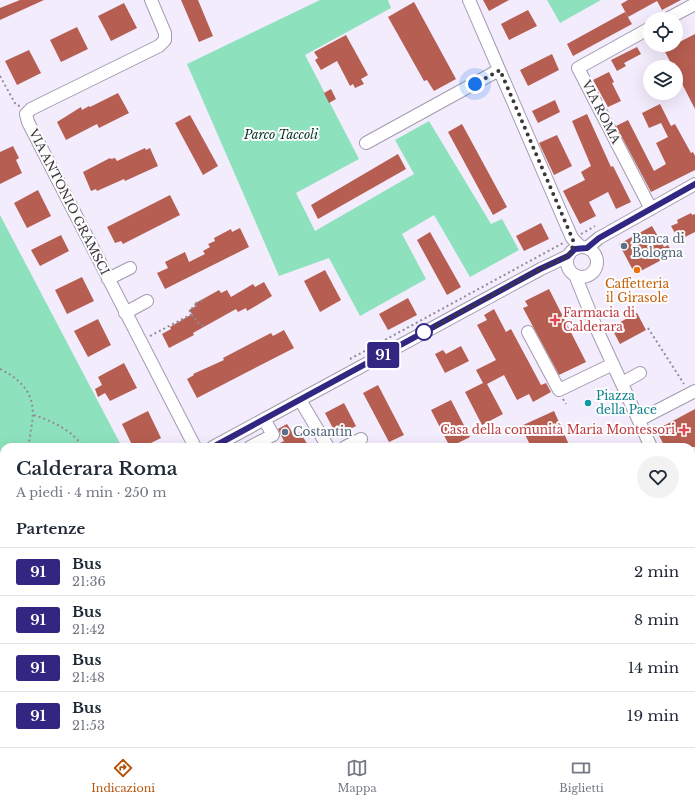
<!DOCTYPE html>
<html lang="it">
<meta charset="utf-8">
<style>
:root{--surface:#fff;--page:#f2f2f3;--text:#1f2937;--muted:#747a83;--line:#e0e1e3;--accent:#b45309}
body{margin:0;font-family:"Libre Baskerville",serif;background:var(--page);color:var(--text);height:100vh;display:flex;flex-direction:column;font-size:15px;white-space:nowrap}
*{box-sizing:border-box;margin:0}
p{font-size:13px;color:var(--muted)}
.icon{flex:none;width:22px;height:22px;fill:none;stroke:currentColor;stroke-width:2;stroke-linecap:round;stroke-linejoin:round}
.map{position:relative;flex:1;overflow:hidden}
.sheet{position:absolute;left:0px;top:443px;width:695px;height:304px;display:flex;flex-direction:column;background:var(--surface);border-radius:12px 12px 0 0;box-shadow:0 4px 16px #0002}
.sheet>*{flex:none}
.badge{padding:0 8px;border-radius:3px;font-size:14px;line-height:26px}
.buttons{position:absolute;left:643px;top:12px;display:grid;gap:8px}
.buttons a{display:grid;place-items:center;width:40px;height:40px;border-radius:50%;background:var(--surface);box-shadow:0 4px 16px #0002;font-size:20px}
.you{position:absolute;width:20px;height:20px;margin:-10px;border:3px solid #fff;border-radius:50%;background:#1a73e8;box-shadow:0 0 0 6px #1a73e833}
.map>.badge{position:absolute;translate:-50% -50%;box-shadow:0 0 0 2px #fff}
h2{padding:0 16px;font-size:15px;line-height:36px}
.round{display:grid;place-items:center;flex:none;width:42px;height:42px;border-radius:21px;background:var(--page)}
.summary{display:flex;align-items:center;justify-content:space-between;height:68px;padding:0 16px}
h1{font-size:19px;font-weight:600;line-height:30px}
ul{padding:0;list-style:none}
li{display:flex;align-items:center;gap:12px;height:48px;padding:0 16px;border-top:1px solid var(--line)}
li div{flex:1}
li b{display:block;font-size:15px}
li em{font-style:normal}
li .badge{min-width:44px;font-weight:700;text-align:center}
.tab-bar{display:flex;justify-content:space-around;align-items:center;height:56px;border-top:1px solid var(--line);background:var(--surface);font-size:11px;color:var(--muted)}
.tab-bar a{display:grid;justify-items:center;gap:2px}
.tab-bar .selected{color:var(--accent)}
.map>svg:first-child{display:block}
.green{fill:#8de2bd}
.building{fill:#b65e51}
.lines{fill:none;stroke-linecap:round;stroke-linejoin:round}
.minor-casing{stroke:#a39baf;stroke-width:14}
.path{stroke:#908b97;stroke-width:2;stroke-dasharray:2 3;stroke-linecap:butt}
.minor{stroke:#fff;stroke-width:12}
.line-casing{stroke:#fff;stroke-width:9}
.line{stroke:#312783;stroke-width:6}
.walk{stroke:#39363e;stroke-width:4;stroke-dasharray:0 7.2}
.service-dot{fill:#5c6f8a;stroke:#fdfdfd;stroke-width:1.5}
.food-dot{fill:#e8710a;stroke:#fdfdfd;stroke-width:1.5}
.health-dot{fill:#e0444e;stroke:#fdfdfd;stroke-width:1.5}
.stop-dot{fill:#fff;stroke:#312783;stroke-width:2}
.culture-dot{fill:#0f9aa8;stroke:#fdfdfd;stroke-width:1.5}
.labels{text-anchor:middle;stroke-width:4;stroke-linejoin:round;paint-order:stroke}
.street-label{font-size:12px;fill:#39363e;stroke:#fdfdfd}
.park-label{font-size:12px;font-style:italic;fill:#033423;stroke:#fdfdfd}
.service-label{font-size:12px;fill:#4e5e75;stroke:#fdfdfd;text-anchor:start}
.food-label{font-size:12px;fill:#c56008;stroke:#fdfdfd}
.health-label{font-size:12px;fill:#be3a42;stroke:#fdfdfd;text-anchor:start}
.culture-label{font-size:12px;fill:#0d838f;stroke:#fdfdfd;text-anchor:start}
</style>
<div class="map">
<svg width="695" height="747" viewBox="0 0 695 747">
<rect width="100%" height="100%" fill="#f3ecfd"/>
<path class="green" d="M320,0H388L391,8L305,55L359,159L296,193L315,231L414,174L395,140L429,121L491,224L502,219L519,250L470,277L434,215L402,234L426,279L360,316L329,258L279,276L187,64Z
M547,0H601L560,23Z
M0,215L122,447H4V542L0,544Z
M4,660V743H115L117,747H0V662Z
M447,743H520L522,747H449Z"/>
<path class="building" d="M20,0H44L0,20V8Z
M181,0H198L213,36L199,42Z
M483,0H509L489,11Z
M628,0H681L662,10L657,1L628,17L621,4Z
M414,2L456,79L434,91L427,80L424,81L388,17Z
M124,3L137,28L111,41L98,16Z
M528,10L537,26L509,40L501,24Z
M625,12L632,24L573,56L567,44Z
M77,27L88,49L61,62L50,40Z
M695,34V109L676,72V67H673L664,50Z
M346,35L368,75L361,79L364,84L355,88L353,84L350,86L337,61L321,70L315,60L318,58L314,52Z
M637,47L641,54L624,63L626,66L617,71L611,60Z
M29,50L41,73L17,85L5,61Z
M552,54L559,70L528,86L520,70Z
M609,72L614,82L612,83L621,101L608,107L593,80Z
M331,89L336,99L329,103L324,93Z
M118,93L129,113L99,128L97,124L66,140L57,122L81,107L82,110L89,106L90,107Z
M555,100L560,112L538,123L532,111Z
M660,104L671,126L675,124L691,153L693,152L695,156V170L651,192L616,126L628,120L654,171L666,164L656,143L668,137L661,123L649,128L642,113Z
M587,114L611,167L613,166L631,202L616,209L608,192L589,202L596,216L580,224L563,191L585,180L581,172L591,166L572,121Z
M190,115L218,166L203,175L175,123Z
M462,124L507,207L493,215L448,132Z
M557,135L572,166L554,175L539,143Z
M13,146L19,158L16,160L22,173L0,184V152Z
M145,148L146,150L150,148L158,166L125,181L124,179L97,191L96,189L91,191L83,172L110,158L111,159L115,158L117,161Z
M398,154L406,169L318,219L311,205Z
M38,190L51,216L27,228L14,203Z
M170,195L180,215L123,244L121,241L115,243L107,227Z
M691,213L692,215L695,214V232L679,240L671,226L678,223L677,220Z
M541,223L549,239L524,251L516,236Z
M652,226L664,247L668,245L673,254L635,274L619,244Z
M240,228L249,247L165,289L157,273L168,268L165,262L185,252L189,262L205,254L203,251L210,247L208,244L215,241L214,238L231,229L232,232Z
M430,232L461,287L447,295L417,240Z
M61,235L69,251L40,266L31,250Z
M325,270L341,300L320,312L304,281Z
M82,277L94,301L67,314L55,290Z
M264,282L272,296L264,301L247,311L246,308L238,312L236,309L193,333L194,335L169,348L162,334L171,329L170,327L192,314L189,310L196,306L194,304L219,290L221,293L227,290L231,297L253,284L255,287Z
M549,289L586,362L559,375L523,308L528,306L525,301Z
M408,298L417,315L388,330L379,314Z
M494,309L506,332L511,329L541,385L546,383L551,392L533,402L529,394L517,400L504,375L487,384L503,414L482,425L465,392L483,383L476,370L496,360L477,325L487,320L484,315Z
M637,313L646,330L620,344L611,327Z
M98,319L111,345L88,357L74,331Z
M284,330L294,348L197,398L187,379L194,375L193,374L224,360L223,358L271,333L273,336Z
M461,346L469,361L445,373L435,354L443,350L446,354Z
M124,363L137,388L110,401L105,393L98,397L95,389L102,385L98,377Z
M378,385L404,435L389,442L363,393Z
M451,400L470,437L450,447L431,410Z
M344,403L356,426L337,436L325,413Z
M695,409V447H665L656,430Z
M148,411L161,438L143,447H133L122,424Z
M554,411L570,447H531L521,426Z
M287,424L294,435L300,432L309,447H272L284,441L278,429Z"/>
<g class="lines">
<g class="minor-casing">
<path id="minor" d="M151,0L165,33V40L159,46L31,109L26,114L28,122L195,447
M469,0L572,238L581,247
M667,19L695,4
M650,28L578,68L651,209
M366,143L499,70
M567 262a15 15 0 1 1 30 0a15 15 0 1 1-30 0Z
M587,248L599,238L695,184
M575,275L598,332L651,447
M108,279L130,268
M125,313L147,301
M528,332L559,390L613,364
M622,383L640,373
M300,400L328,447
M639,420L695,391
M213,447L541,269L568,256
M250,447L273,435L264,419
M345,447L361,439
M691,531L695,539
M0,564L4,562
M359,743L360,747
M688,743L690,747"/>
</g>
<path class="path" d="M0,76L16,105L20,106
M581,234L595,226
M192,314L198,323L205,327
M648,328L684,384
M150,336L192,314L189,310L196,306L194,304L205,299
M350,359L563,243
M0,369C28,383 37,400 31,429C30,435 30,442 27,447
M563,399L566,404
M34,415C52,421 73,431 83,447
M0,469L4,466
M0,550L4,548
M140,743L142,747
M242,743L244,747
M494,743L495,747
M28,747L30,743
M295,747L304,743
M385,747L393,743"/>
<use href="#minor" class="minor"/>
</g>
<g class="lines">
<g class="line-casing">
<path id="line" d="M213,447L540,269L568,256L575,249L587,248L599,238L695,184"/>
</g>
<use href="#line" class="line"/>
<path class="walk" d="M424,332L540,269L568,256L572,251L573,240L500,70L475,84"/>
</g>
<g class="service-dot">
<circle cx="624" cy="246" r="4"/>
<circle cx="285" cy="432" r="4"/>
</g>
<circle class="food-dot" cx="637" cy="270" r="4"/>
<g class="health-dot">
<path d="M553 314h4v4h4v4h-4v4h-4v-4h-4v-4h4z"/>
<path d="M682 424h4v4h4v4h-4v4h-4v-4h-4v-4h4z"/>
</g>
<circle class="stop-dot" cx="424" cy="332" r="8"/>
<circle class="culture-dot" cx="588" cy="403" r="4"/>
<g class="labels">
<g class="street-label">
<text transform="translate(601 112) rotate(63)" y="4">VIA ROMA</text>
<text transform="translate(69 202) rotate(63)" y="4">VIA ANTONIO GRAMSCI</text>
</g>
<g class="park-label">
<text x="281" y="139">Parco Taccoli</text>
</g>
<g class="service-label">
<text x="632" y="243">Banca di<tspan x="632" dy="14">Bologna</tspan></text>
<text x="293" y="436">Costantin</text>
</g>
<g class="food-label">
<text x="637" y="288">Caffetteria<tspan x="637" dy="14">il Girasole</tspan></text>
</g>
<g class="health-label">
<text x="563" y="317">Farmacia di<tspan x="563" dy="14">Calderara</tspan></text>
<text x="675" y="434" text-anchor="end">Casa della comunità Maria Montessori</text>
</g>
<g class="culture-label">
<text x="596" y="400">Piazza<tspan x="596" dy="14">della Pace</tspan></text>
</g>
</g>
</svg>
<div class="buttons">
<a><svg class="icon" aria-label="locate" viewBox="0 0 24 24"><circle cx="12" cy="12" r="6"/><path d="M12 2v4M12 18v4M2 12h4M18 12h4"/></svg></a>
<a><svg class="icon" aria-label="layers" viewBox="0 0 24 24"><path d="M12 4l9 5-9 5-9-5zM3 14l9 5 9-5"/></svg></a>
</div>
<div class="you" style="left:475px;top:84px"></div>
<b class="badge" style="left:383px;top:355px;background:#312783;color:#fff">91</b>
<section class="sheet">
<div class="summary"><div><h1>Calderara Roma</h1><p>A piedi · 4 min · 250 m</p></div><a class="round"><svg class="icon" aria-label="heart" viewBox="0 0 24 24"><path d="M12 20l-8-8c-3-5 5-10 8-4 3-6 11-1 8 4z"/></svg></a></div>
<h2>Partenze</h2>
<ul>
<li><span class="badge" style="background:#312783;color:#fff">91</span><div><b>Bus</b><p>21:36</p></div><em>2 min</em></li>
<li><span class="badge" style="background:#312783;color:#fff">91</span><div><b>Bus</b><p>21:42</p></div><em>8 min</em></li>
<li><span class="badge" style="background:#312783;color:#fff">91</span><div><b>Bus</b><p>21:48</p></div><em>14 min</em></li>
<li><span class="badge" style="background:#312783;color:#fff">91</span><div><b>Bus</b><p>21:53</p></div><em>19 min</em></li>
</ul>
</section>
</div>
<nav class="tab-bar">
<a class="selected"><svg class="icon" aria-label="directions" viewBox="0 0 24 24"><path d="M12 3l9 9-9 9-9-9zM9 14v-3h6M13 9l2 2-2 2"/></svg>Indicazioni</a>
<a><svg class="icon" aria-label="map" viewBox="0 0 24 24"><path d="M3 6l6-2 6 2 6-2v14l-6 2-6-2-6 2zM9 4v14M15 6v14"/></svg>Mappa</a>
<a><svg class="icon" aria-label="tickets" viewBox="0 0 24 24"><path d="M3 7h18v10H3zM15 7v10"/></svg>Biglietti</a>
</nav>
